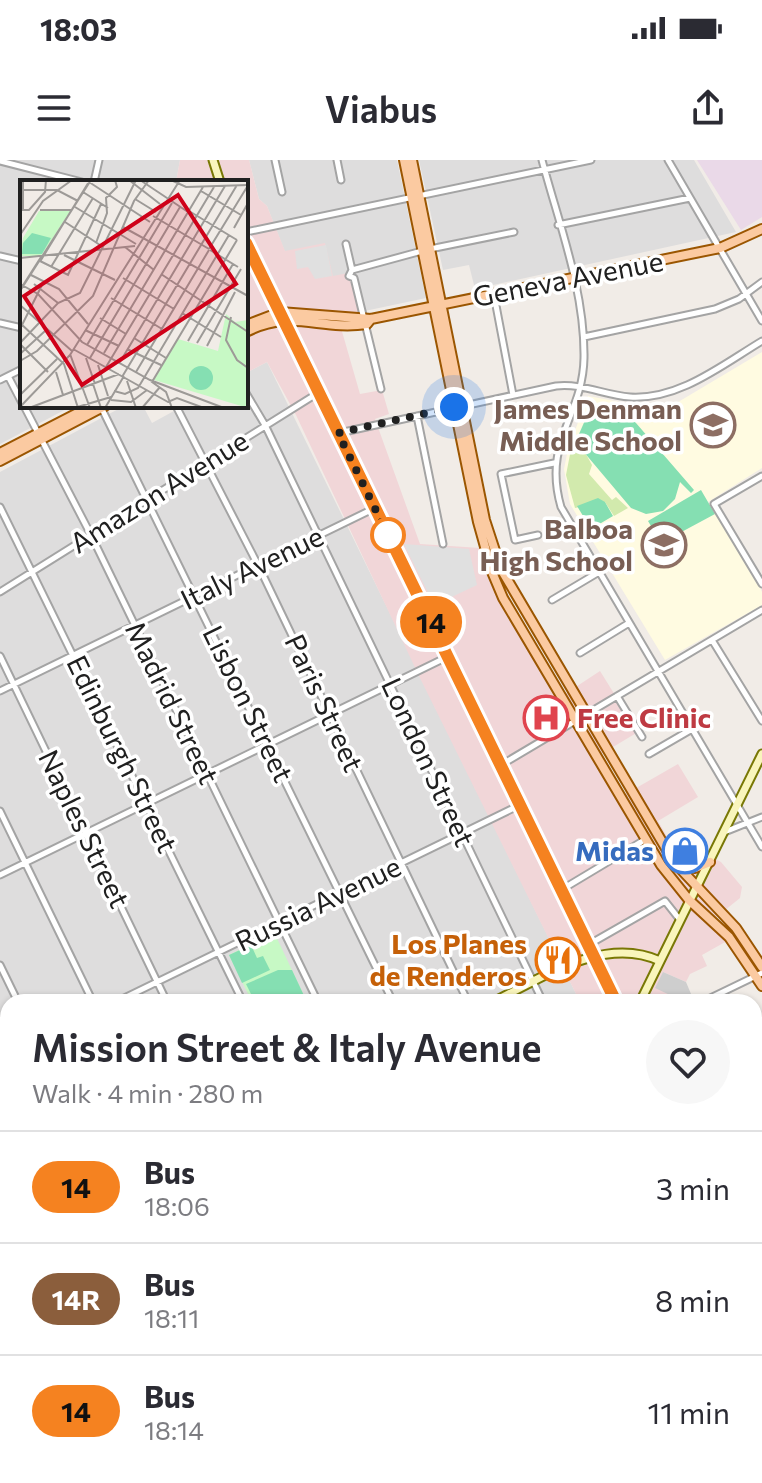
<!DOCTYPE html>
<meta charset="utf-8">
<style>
:root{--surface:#fff;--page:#f7f7f7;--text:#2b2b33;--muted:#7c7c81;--line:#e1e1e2}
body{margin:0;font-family:Commissioner,sans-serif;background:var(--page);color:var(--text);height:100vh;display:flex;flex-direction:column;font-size:30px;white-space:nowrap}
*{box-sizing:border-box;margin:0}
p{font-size:26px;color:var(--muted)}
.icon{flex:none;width:44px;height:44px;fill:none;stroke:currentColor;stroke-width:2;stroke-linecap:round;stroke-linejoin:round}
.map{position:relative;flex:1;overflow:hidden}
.panel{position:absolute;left:0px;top:834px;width:762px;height:490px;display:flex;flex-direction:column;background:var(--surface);border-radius:24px 24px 0 0;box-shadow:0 2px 6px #0004}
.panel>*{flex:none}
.badge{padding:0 16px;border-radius:26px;font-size:28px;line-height:52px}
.you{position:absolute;width:40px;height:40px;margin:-20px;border:6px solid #fff;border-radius:50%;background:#1a73e8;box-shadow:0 0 0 12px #1a73e833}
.map>.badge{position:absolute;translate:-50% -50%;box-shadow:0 0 0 4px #fff}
.round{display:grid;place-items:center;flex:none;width:84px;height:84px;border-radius:42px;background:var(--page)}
.headline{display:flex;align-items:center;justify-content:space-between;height:136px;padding:0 32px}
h1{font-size:38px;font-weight:600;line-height:60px}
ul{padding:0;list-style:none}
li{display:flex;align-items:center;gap:24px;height:112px;padding:0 32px;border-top:2px solid var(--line)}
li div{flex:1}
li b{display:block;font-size:30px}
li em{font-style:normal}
li .badge{min-width:88px;font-weight:700;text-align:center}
.status{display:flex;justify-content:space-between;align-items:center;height:56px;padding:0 40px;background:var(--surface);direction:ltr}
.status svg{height:22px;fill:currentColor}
header{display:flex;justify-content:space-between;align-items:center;height:104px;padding:0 32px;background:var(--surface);font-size:36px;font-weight:600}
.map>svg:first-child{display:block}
.residential{fill:#dedddd}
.commercial{fill:#f1d6d8}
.industrial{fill:#ead9e8}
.education{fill:#fffbe1}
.religious{fill:#cecece}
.grass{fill:#d2eaad}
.park{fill:#c7f9c5}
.pitch{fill:#85dfb2}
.parking{fill:#e0e0e0}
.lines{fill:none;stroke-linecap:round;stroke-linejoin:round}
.street-casing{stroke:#a4a4a4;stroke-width:9}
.secondary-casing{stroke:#797805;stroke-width:11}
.primary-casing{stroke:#9b5601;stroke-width:12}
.street{stroke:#fff;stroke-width:5}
.secondary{stroke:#f9f5bc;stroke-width:7}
.primary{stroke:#fbcaa1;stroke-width:8}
.line-casing{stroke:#fff;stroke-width:18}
.line{stroke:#f58220;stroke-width:12}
.walk{stroke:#202020;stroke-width:8;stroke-dasharray:0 14.4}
.stop-dot{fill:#fff;stroke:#f58220;stroke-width:4}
.labels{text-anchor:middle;stroke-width:7;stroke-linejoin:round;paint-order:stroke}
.street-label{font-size:28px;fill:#202020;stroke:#fff}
.education-label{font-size:28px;font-weight:bold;fill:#785e54;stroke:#fff;text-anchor:end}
.health-label{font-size:28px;font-weight:bold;fill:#be3a42;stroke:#fff;text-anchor:start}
.shop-label{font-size:28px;font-weight:bold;fill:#366cbe;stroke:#fff;text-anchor:end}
.food-label{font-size:28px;font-weight:bold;fill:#c56008;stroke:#fff;text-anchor:end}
.inset-road{fill:none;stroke:#9d9a97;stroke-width:2}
.view{fill:#cf0119;fill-opacity:0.15;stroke:#cf0119;stroke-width:4}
.inset-edge{fill:none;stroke:#202020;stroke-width:4}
</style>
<div class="status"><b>18:03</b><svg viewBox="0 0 49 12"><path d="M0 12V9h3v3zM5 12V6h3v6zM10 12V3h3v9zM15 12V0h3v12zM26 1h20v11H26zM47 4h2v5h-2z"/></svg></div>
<header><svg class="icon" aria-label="menu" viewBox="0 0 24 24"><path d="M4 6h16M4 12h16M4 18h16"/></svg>Viabus<svg class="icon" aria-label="share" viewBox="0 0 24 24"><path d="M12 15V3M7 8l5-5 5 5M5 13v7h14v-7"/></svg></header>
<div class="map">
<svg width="762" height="1323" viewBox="0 0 762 1323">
<rect width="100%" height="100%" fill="#f1ece7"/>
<path class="residential" d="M0,0H180L176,22H22V246H72L0,284Z
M249,0H397L426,138L360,152L333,117L285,92L267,46L259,39Z
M419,0H694L736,72L475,129L469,105L443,110Z
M267,202L580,842H8V1316H615L619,1323H0V312L124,246H143L152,263L183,246H246V213Z"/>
<path class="commercial" d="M180,0H249L259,39L267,46L285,91L325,83L333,116L348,113L360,152L337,154L360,234L382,230L389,254L375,259L420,384L480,388L486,413L559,538L600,511L638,572L593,599L617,639L678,604L698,637L658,661L673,687L694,675L705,694L721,702L742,727L740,738L709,763L727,781L702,795L707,806L690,814L686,822L663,812L675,842H580L419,516L296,255L267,202L246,213V22H176Z
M754,1049L762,1065V1226L754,1207Z"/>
<path class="industrial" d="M697,0H762V57L741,70Z"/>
<path class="education" d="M762,192V308L708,342L751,410L762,432V445L665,500L570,344L564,309L568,289L588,236L647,247L658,254Z"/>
<path class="religious" d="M663,812L686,822L694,841L675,842L672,836L655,828Z"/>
<path class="grass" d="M573,279L578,280L592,305L589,314L612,340L616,337L628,348L614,356L605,342L575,348L566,315Z"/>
<path class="park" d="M274,772L307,842H252L229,795Z"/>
<path class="pitch" d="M605,247L623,248L694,330L691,333L680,322L675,339L663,351L646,354L631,348L583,291L579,274L586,258Z
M701,330L715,354L661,383L648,361Z
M598,338L605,342L613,356L591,369L577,346Z
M251,785L257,798L263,796L270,810L242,823L229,795Z
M278,810H292L307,842H255L246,824Z"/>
<path class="parking" d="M326,85L332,116L315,119L308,107L297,109L295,91Z
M404,384L469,389L477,425L441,442L432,441Z"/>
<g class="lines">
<g class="street-casing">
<path id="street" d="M275,0L282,32
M337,0L341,20
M542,0C559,64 585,131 584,198C583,256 542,281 561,347L762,687
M668,0L762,161
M0,1L82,22
M94,22L99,0
M558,65L690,38
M246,72L591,0
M346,84L352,110L422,91
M430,89L514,72
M0,96L22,101
M352,110L349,116L354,118L381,229
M494,135L513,235
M0,163L22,168
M584,177L715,149L739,139L762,122
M8,216L22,243
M0,220L22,209
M246,233L265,265L543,842
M24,246L91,375L318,842
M176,246L261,411L468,842
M101,247L393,842
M417,256L443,384
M339,273L556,226C582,223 604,235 630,237C679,240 722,205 762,181
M762,316L714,344L762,424
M0,347L243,842
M538,375L515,380L501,314L554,303
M0,432L318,233
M552,440L599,412
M712,480L762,561
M580,493L629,463
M0,496L167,842
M0,531L375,348
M617,536L642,577
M649,594L692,569
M501,605L762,450
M0,651L93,842
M727,671L762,657
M0,715L447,497
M561,730L646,679
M588,785L665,741L680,760
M0,805L18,842
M116,842L520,645
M702,842L762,813
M754,886L762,882
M0,898L8,895
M754,956L762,952
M0,960L8,976
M754,1025L762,1021
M0,1113L8,1129
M754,1123L762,1119
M754,1251L762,1247
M0,1268L8,1284
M24,1316L28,1323
M99,1316L103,1323
M174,1316L178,1323
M250,1316L254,1323
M327,1316L330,1323
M399,1316L403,1323
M474,1316L478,1323
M550,1316L553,1323
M624,1316L627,1323
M260,1323L274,1316"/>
</g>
<g class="secondary-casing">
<path id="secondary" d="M213,0L220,22
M246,83L616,842
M493,842C542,818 604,775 660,801
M640,842L762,594
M0,1083L8,1079
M754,1125L762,1142"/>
</g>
<g class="primary-casing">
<path id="primary" d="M404,0L478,362L492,412L503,438L661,705L689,740L729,777L762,826
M412,0L485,360L501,409L674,702L736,768L762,807
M246,165L280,152L371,159L720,88L762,69
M246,172C292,148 319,171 367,164L371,159
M0,293L91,246
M0,301L105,246
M674,702L695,708L710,702"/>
</g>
<use href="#street" class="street"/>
<use href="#secondary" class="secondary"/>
<use href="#primary" class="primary"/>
</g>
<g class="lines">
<g class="line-casing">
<path id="line" d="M246,83L616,842"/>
</g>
<use href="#line" class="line"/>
<path class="walk" d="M388,375L338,273L454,247"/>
</g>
<defs>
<g id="school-ring" transform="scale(2.3)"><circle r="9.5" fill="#fff" stroke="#8d6e63" stroke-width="1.5"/><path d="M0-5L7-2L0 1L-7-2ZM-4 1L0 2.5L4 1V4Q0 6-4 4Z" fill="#8d6e63"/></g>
<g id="hospital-ring" transform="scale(2.3)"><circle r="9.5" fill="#fff" stroke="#e0444e" stroke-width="1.5"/><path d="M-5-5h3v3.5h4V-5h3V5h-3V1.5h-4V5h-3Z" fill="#e0444e"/></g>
<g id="shop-ring" transform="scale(2.3)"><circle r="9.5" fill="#fff" stroke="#3f7fe0" stroke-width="1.5"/><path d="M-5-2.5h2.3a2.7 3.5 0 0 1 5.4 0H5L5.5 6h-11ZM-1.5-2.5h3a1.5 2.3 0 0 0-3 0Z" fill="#3f7fe0"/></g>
<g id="restaurant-ring" transform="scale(2.3)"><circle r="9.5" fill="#fff" stroke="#e8710a" stroke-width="1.5"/><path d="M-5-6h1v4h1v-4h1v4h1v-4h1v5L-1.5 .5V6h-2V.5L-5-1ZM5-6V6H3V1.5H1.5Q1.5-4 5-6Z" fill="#e8710a"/></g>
</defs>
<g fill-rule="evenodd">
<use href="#school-ring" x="713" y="265"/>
<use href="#school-ring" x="664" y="385"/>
<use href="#hospital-ring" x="546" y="558"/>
<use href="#shop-ring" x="685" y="691"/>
<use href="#restaurant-ring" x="558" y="800"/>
</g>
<circle class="stop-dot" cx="388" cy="375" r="16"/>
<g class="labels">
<g class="street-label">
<text transform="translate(568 119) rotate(-11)" y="10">Geneva Avenue</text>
<text transform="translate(159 332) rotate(-32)" y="10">Amazon Avenue</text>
<text transform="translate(252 408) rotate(-26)" y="10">Italy Avenue</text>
<text transform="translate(172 543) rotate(64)" y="10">Madrid Street</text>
<text transform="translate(324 543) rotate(65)" y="10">Paris Street</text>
<text transform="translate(248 544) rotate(64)" y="10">Lisbon Street</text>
<text transform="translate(122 594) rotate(64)" y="10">Edinburgh Street</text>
<text transform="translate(428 602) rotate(65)" y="10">London Street</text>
<text transform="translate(84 669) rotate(64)" y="10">Naples Street</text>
<text transform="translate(318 744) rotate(-26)" y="10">Russia Avenue</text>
</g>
<g class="education-label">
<text x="682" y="259">James Denman<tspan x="682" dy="32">Middle School</tspan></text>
<text x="633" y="379">Balboa<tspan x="633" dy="32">High School</tspan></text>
</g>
<g class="health-label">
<text x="577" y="568">Free Clinic</text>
</g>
<g class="shop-label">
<text x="654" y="701">Midas</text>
</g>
<g class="food-label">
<text x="527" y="794">Los Planes<tspan x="527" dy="32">de Renderos</tspan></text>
</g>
</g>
<g transform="translate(20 20)">
<rect width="228" height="228" fill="#f1ece7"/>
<path d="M51,30L21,76H0L3,58L19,31ZM206,134L215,142L228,140V228L134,200L158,159L198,171Z" fill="#c7f9c5"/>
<path d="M12,53L31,58L22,74H2L3,63ZM169 198a12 12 0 1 1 24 0a12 12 0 1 1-24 0Z" fill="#85dfb2"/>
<path class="inset-road" d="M3,0V30M66,0L130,42M109,0L140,24M120,0L168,32M151,0L166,7L228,5M0,10H37L58,21M181,11L221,35M63,12L88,28M115,19L136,32M55,27L116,64M0,30H9L25,12L26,0M20,30H51M169,31L217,60M133,36L189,69M45,42L83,67M103,47L228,116M214,48L228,23M0,55L23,21L52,0M76,63L87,33L86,18L97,7L95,0M105,67L134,90M189,69L227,7M190,70L218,87M44,75L95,100M0,78L115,66M21,80L70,0M20,81L48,95L81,24M31,87L73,18M141,94L228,152M11,95L39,109L68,144M103,98L154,129M0,104L18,114L62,162L130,200L204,228M14,104L38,123M0,110L21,77M0,111L71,0M91,118L142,149M0,125L52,171M162,133L201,157M211,137L206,160L217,180L228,188M80,138L106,154M0,143L44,184L58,228M0,149L24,101M65,150L99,166M114,158L146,178M168,161L213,84M0,163L38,123L60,113L116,0M177,163L221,89M0,164L28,192M67,165L152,23M187,166L215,112M53,169L148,222L157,218L184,228M107,169L141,185M84,173L183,7M0,174L25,151M50,174L70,228M66,178L75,204M70,178L160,27M0,181L17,171L73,116L114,21L129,0M100,182L205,6M78,185L88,216M86,187L194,7M36,192L43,215M116,192L189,70M102,197L217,5M107,201L116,228M73,204L81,228M94,211L105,214L118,208L209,55M0,215L37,179M91,220L111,222L127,210M0,227L50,175L160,0M9,228L99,194M54,228L91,217M85,228L104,196M122,228L140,207M152,228L146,212L132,202L217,60"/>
<path class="view" d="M158,15L216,104L62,205L4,116Z"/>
<rect width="228" height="228" class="inset-edge"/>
</g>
</svg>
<div class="you" style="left:454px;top:247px"></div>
<b class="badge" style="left:431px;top:462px;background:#f58220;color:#111">14</b>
<section class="panel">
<div class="headline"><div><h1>Mission Street &amp; Italy Avenue</h1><p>Walk · 4 min · 280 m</p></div><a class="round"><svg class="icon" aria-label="heart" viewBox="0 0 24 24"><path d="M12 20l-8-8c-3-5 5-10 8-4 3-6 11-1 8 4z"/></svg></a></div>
<ul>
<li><span class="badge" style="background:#f58220;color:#111">14</span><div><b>Bus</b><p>18:06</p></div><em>3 min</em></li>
<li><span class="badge" style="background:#8b5e3c;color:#fff">14R</span><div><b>Bus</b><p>18:11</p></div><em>8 min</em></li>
<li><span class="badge" style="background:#f58220;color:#111">14</span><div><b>Bus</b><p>18:14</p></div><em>11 min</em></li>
</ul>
</section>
</div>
